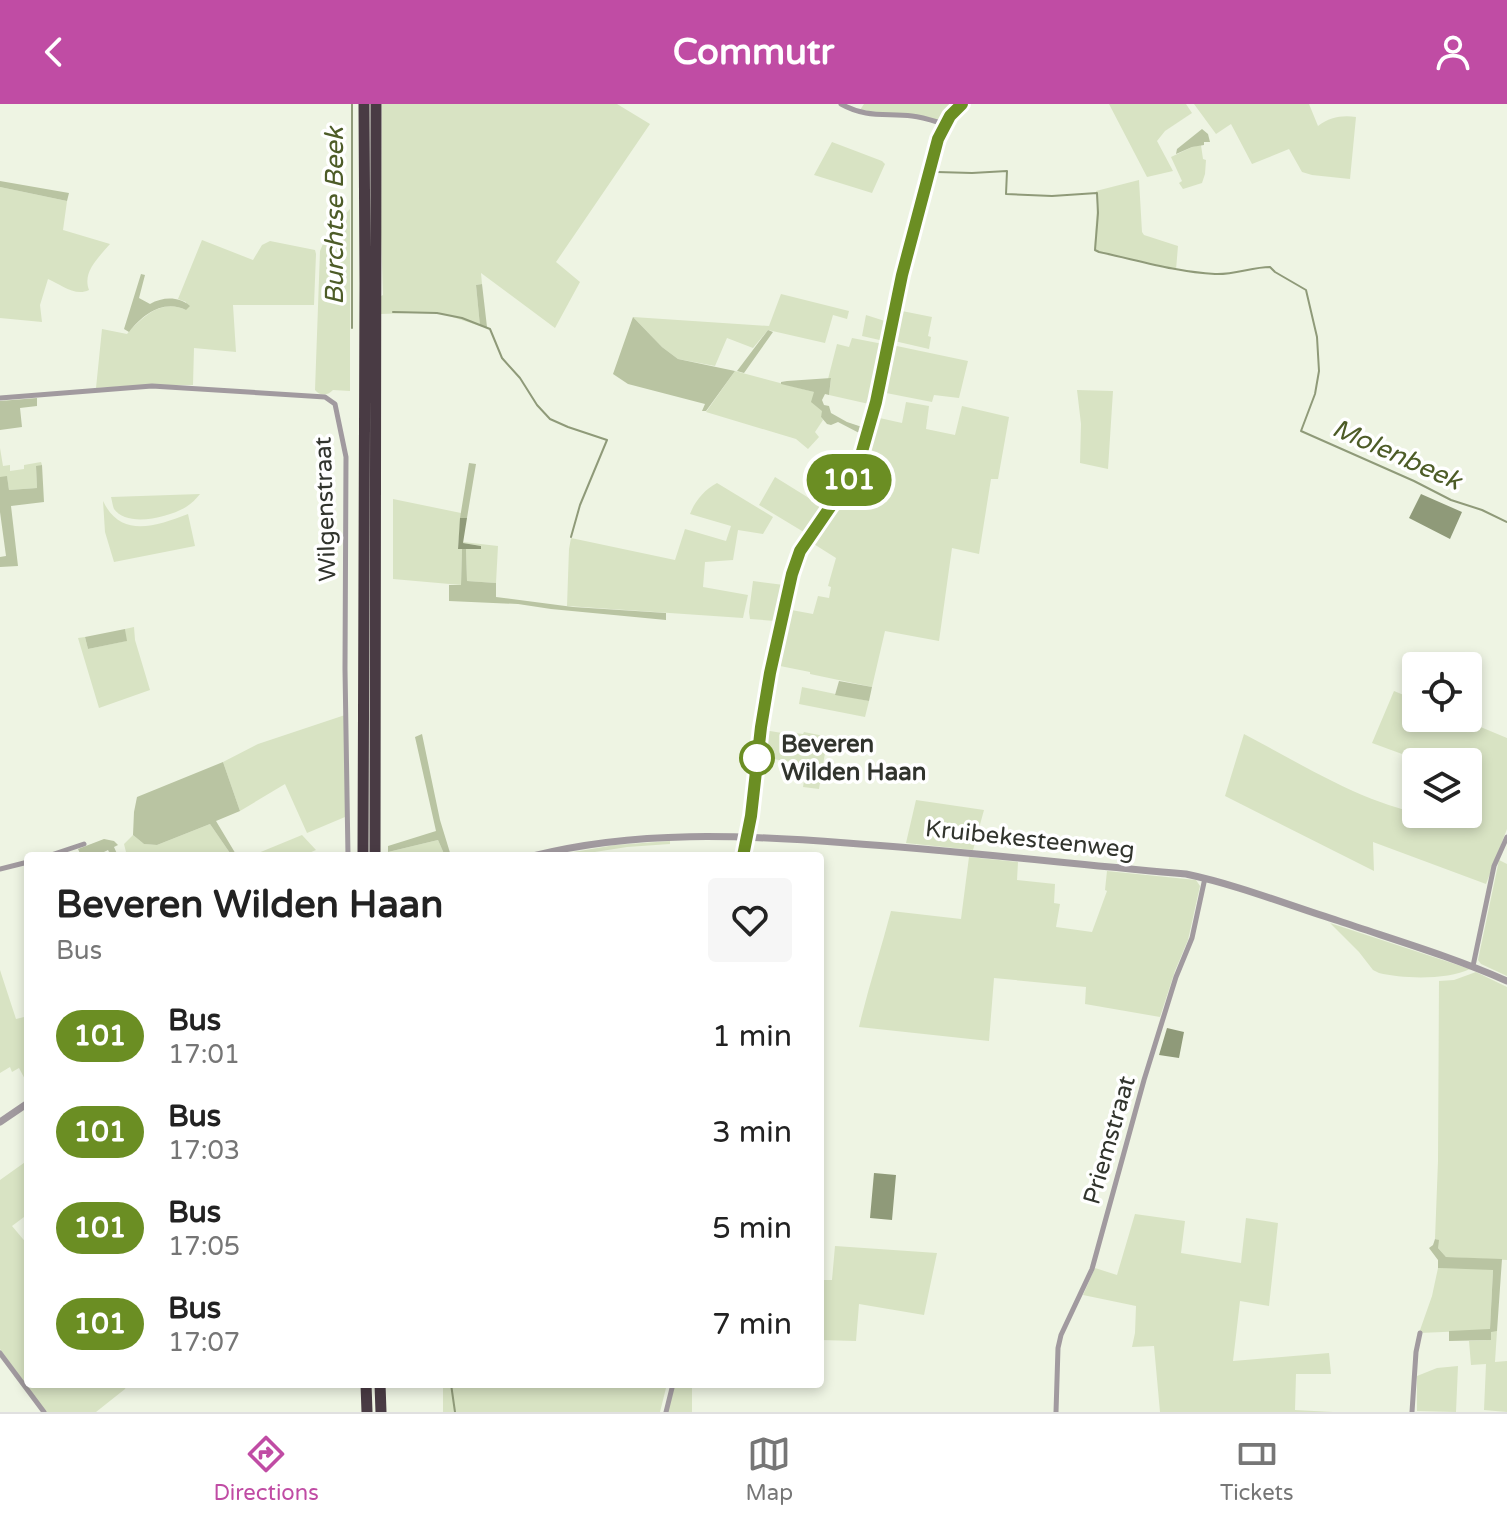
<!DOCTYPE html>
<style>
:root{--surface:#fff;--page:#f6f6f6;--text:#222;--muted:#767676;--line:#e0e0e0;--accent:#c04ca4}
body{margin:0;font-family:"Varela Round",sans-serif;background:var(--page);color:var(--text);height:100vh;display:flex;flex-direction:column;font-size:30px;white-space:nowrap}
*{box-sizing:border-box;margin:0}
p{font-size:26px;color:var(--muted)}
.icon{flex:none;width:44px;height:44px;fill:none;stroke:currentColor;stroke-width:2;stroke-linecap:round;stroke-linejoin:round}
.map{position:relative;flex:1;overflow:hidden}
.sheet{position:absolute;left:24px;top:748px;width:800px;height:536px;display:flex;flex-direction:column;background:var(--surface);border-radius:8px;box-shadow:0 4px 12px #0003}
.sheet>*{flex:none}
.badge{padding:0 16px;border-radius:26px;font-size:28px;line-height:52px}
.fabs{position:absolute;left:1402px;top:548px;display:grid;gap:16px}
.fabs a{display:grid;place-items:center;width:80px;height:80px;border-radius:8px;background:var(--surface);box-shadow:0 4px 12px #0003;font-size:40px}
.map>.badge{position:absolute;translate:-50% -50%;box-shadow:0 0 0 4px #fff}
.round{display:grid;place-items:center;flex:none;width:84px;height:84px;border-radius:8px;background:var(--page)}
.summary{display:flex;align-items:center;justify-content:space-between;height:136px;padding:0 32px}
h1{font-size:38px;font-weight:700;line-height:60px}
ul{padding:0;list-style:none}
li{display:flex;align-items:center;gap:24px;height:96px;padding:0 32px}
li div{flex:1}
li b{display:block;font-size:30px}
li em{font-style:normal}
li .badge{min-width:88px;font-weight:700;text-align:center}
header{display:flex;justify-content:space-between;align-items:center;height:104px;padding:0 32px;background:var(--accent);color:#fff;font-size:36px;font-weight:700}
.dock{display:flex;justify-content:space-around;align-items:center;height:112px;border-top:2px solid var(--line);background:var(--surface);font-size:22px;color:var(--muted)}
.dock a{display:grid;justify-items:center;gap:4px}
.dock .current{color:var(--accent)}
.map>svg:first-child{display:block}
.green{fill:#d8e3c3}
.forest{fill:#b9c4a2}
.water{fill:#8f9a79}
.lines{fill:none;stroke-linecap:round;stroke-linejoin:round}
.stream{stroke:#8f9a79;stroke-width:2}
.minor{stroke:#a19a9f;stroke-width:5}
.tertiary{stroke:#a19a9f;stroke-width:7}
.motorway{stroke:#493b44;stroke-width:11}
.line-casing{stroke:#fff;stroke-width:18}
.line{stroke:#6b8e23;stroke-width:12}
.stop-dot{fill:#fff;stroke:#6b8e23;stroke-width:4}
.labels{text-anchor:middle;stroke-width:7;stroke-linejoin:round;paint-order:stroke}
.street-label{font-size:24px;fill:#31342d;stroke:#fff}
.stop-label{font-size:24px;font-weight:bold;fill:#31342d;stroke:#fff;text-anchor:start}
.water-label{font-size:26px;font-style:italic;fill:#4d5c27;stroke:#fff}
</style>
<header><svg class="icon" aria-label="back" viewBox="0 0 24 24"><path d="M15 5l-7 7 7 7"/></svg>Commutr<svg class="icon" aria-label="person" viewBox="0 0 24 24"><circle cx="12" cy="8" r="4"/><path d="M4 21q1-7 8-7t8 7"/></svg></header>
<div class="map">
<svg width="1507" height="1308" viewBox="0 0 1507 1308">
<rect width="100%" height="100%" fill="#eef4e3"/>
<path class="green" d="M382,0H617L650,20L556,158L580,178L555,224L481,169L482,180L476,181L480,222L437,208L381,210V192L383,191L381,130Z
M864,0H952L954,1L945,13L939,16L860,6Z
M1109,0H1186L1192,9L1165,27L1157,37L1173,67L1147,73Z
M1194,0H1309L1318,22C1330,13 1342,11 1356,13L1350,75L1312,71L1302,68L1289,45L1252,60L1231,20L1216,30Z
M832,38L882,57L885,60L872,89L814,71Z
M1201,41L1203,55L1206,56L1205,70L1202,79L1183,85L1179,79L1182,77L1171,53L1192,43Z
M1139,76L1142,128L1144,131L1178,142L1176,166L1094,147L1097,101L1096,87Z
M0,83L67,97L63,126L110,140C99,153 82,168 89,186C75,193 60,180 48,175L40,201L42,218L0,214Z
M350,105V287L333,286C327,292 320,292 315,286L320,147L328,128Z
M202,136L253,156L262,141L270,137L315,146L316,150L314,201H233L236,248L194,244L193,281H148L96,284L102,225L127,230C142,213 162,194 186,206V198L178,195Z
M781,190L849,207L847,215L833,211L825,239L768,226L753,244L727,234L715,262L678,255L662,243L633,213L769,222Z
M897,206L932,213L928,232L931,233L929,245L890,236Z
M866,211L888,218L884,237L862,232Z
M852,234L883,240L872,298L869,300L829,291L831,275H828L837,240L849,243Z
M892,241L968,257L959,294L934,291L932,298L881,288L889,242Z
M735,267L814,288L819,303L823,307L821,313L823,316L815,328L819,333L808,345L796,335L706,308Z
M1077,286L1113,287L1108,365L1080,359L1081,320Z
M906,298L929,302L926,325L955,331L962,302L1009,313L998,375H991L979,450L952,444L939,537L885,527L872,583L810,570V568L775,561L786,505L813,510L818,492L829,494L831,483L828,482L836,454L809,437C831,409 855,378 867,344C870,334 872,323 875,313L902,319Z
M0,344L3,362L10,361V367L24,365V361L41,358L42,361L36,363L37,384L9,386L7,373H0Z
M775,373L825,404L807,430L759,401Z
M717,379L773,413L763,430L738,426L733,456L705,458L703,483L748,491L743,514L567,502L569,445L571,434L675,456L685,425L726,437L731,422L690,410C695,397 704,386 717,379Z
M200,390C196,395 192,399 186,403C170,413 127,424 114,405C113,403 112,397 111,393Z
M393,395L461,409L458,444L462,445L461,481L393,475Z
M103,397C121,435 156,422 188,410L195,442L114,458L105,428Z
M463,438L498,442L496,479L467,477L466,445H480L481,442L463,439Z
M753,477L784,481L775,517L750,515L749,508Z
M134,523L135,536L150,586L99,604L78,534L85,533L88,545L126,537L125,525Z
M802,583L869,597L865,613L799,600Z
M1394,587L1416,596V614H1459L1507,634V725L1486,780L1373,738L1374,767L1225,692L1244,630C1286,652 1327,677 1372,695C1393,703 1415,709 1436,715L1438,710H1468V658H1424L1372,639Z
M345,611V713L307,729L285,680L240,707L223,658L258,640Z
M764,626L794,631L795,629L803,630L804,628L824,632L823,636L827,637L819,685L803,683L804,677L795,675L798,659L760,653Z
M916,696L984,706L973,746L906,739Z
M210,720L232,752H127L124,740L133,731L144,740L157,741Z
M302,731L316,746L302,752H251Z
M438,736L445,752H388V748Z
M670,737V740L627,743L569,752H550L615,741Z
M969,753L1018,758L1017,776L1055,780L1054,799L1060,800L1056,823L1092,828L1107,787L1105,786L1107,767L1196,776L1200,782L1188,836L1175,867L1160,913L1085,900L1086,883L994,874L989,937L859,923C868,884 881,846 891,807L961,815Z
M1499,756L1507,760V872L1481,860L1478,856Z
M1330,819L1470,865C1448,876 1403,875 1379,869L1373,866L1359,848Z
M0,866L16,915L24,913L28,924V981L19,964L12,968L10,963L0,969Z
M1476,868L1507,883V1156L1446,1153L1438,1144V1136L1435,1135L1438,1057L1439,877L1454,876Z
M28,1056V1110L12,1122L28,1141V1280H127L125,1285L96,1308H46L0,1245V1076Z
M1135,1110L1185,1117L1181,1149L1241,1159L1246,1114L1278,1119L1269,1202L1240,1197L1233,1257L1329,1249L1331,1270H1296L1295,1306L1333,1308H1160L1154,1242L1132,1243L1135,1229L1136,1202L1083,1191L1095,1164L1117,1171Z
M835,1142L937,1149L924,1211L859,1200L856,1237L820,1236V1176H832Z
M1438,1164L1493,1165L1490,1226L1419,1229L1432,1192Z
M1491,1227H1497L1495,1258L1507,1257V1308L1484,1306L1486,1260L1471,1261L1469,1237L1490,1236Z
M1458,1262L1456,1308L1417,1307V1272L1437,1264Z
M443,1280H667L660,1308H443Z
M674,1280H692V1308H666Z"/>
<path class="forest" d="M1202,25L1208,30L1210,38H1204V41L1192,43L1176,50L1177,45Z
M0,77L69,89L67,97L0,83Z
M141,170L145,171L139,194L150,200C163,193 178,192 190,202L186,206C164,195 143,210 129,228L124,225Z
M482,180L487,223L480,222L476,181Z
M633,213L662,243L678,255L735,267L706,307H702L705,300L628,280L613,270Z
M768,226L773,228L744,269L737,267Z
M831,274L829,291L825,290L822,296L824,301L829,302L831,309L847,318L865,324L863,331L838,318L831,321L827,320L821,313L822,307L811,298L814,288L781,280V278L787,277Z
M37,294V302L20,304L22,323L0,326V297Z
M469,359L476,360L467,414H460Z
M42,361L44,398L11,402L18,462L0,463V453L6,452L0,408V373L7,372L9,386L37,384L36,362Z
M462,445H466L467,477L496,479V493L573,503L666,509V516L551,505L518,500L449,497V481H461Z
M125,525L127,537L88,545L85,533Z
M839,577L872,583L869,597L835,591Z
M422,630L440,716L451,752H445L438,736L388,748V742L436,727L415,633Z
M223,658L240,707L216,717L237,752H232L210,720L157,741L144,740L133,731L134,708L137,693Z
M104,735L114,737L118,741L114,743L118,752H111L108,746L96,752H81L78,745Z
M1435,1135L1439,1136L1438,1144L1446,1153L1502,1155L1497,1227L1491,1228V1236L1449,1237V1227L1490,1225L1493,1166L1438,1164V1156L1429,1144L1433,1141Z"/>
<path class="water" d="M1421,390L1462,408L1450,435L1409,414Z
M460,414H467L463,439L481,442V445H458Z
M1167,924L1184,928L1179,954L1159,951Z
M874,1069L896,1071L892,1116L870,1114Z"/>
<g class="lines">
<path class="stream" d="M937,68L972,69L1007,67L1006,90L1052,92L1097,89L1098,109L1095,146L1099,148C1137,156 1176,168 1215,170C1234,171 1252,163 1270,163L1275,168L1306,186L1317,233L1319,267L1315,290L1301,327L1414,377L1451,396L1482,406L1507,418
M393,208L437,209L462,214L490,225L502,254L520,274L537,301L550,315L568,323L607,336L580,401L571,433
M352,224V0
M451,1280L455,1308"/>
<path class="minor" d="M841,0C866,14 885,9 912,12C923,13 934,17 944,20
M0,294L152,282L325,293L335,300L346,353L345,565L348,752
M48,752L84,740
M743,752L746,733
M0,765L28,758
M1473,862L1494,762L1507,733
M0,1249L44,1308
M666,1308L673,1280
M1056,1308L1058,1244L1061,1231L1092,1165L1144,976L1176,873L1192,834L1205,774
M1412,1308L1416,1248L1420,1229"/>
<path class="tertiary" d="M746,732L751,712L761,623L770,569L792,470L800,447L846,380L861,351L876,298L902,171L938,35L950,12L962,0
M533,752C636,726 743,731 847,739C960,747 1073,760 1186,770C1238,781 1288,801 1339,817C1395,836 1453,853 1507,877
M0,1018L28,999"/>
<path class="motorway" d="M363,752L365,179L364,0
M375,752L376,0
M366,1280L367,1308
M380,1280L381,1308"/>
</g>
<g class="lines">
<g class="line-casing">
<path id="line" d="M743,752L751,712L761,623L770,569L792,470L800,447L846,380L861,351L876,298L902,171L938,35L950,12L962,0"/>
</g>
<use href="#line" class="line"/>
</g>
<circle class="stop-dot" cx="757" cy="654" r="16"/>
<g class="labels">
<g class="street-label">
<text transform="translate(325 405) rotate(-92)" y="8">Wilgenstraat</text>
<text transform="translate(1030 735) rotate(6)" y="8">Kruibekesteenweg</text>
<text transform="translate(1109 1036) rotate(-74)" y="8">Priemstraat</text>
</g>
<g class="stop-label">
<text x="781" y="648">Beveren<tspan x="781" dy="28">Wilden Haan</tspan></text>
</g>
<g class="water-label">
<text transform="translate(334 112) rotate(-90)" y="9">Burchtse Beek</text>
<text transform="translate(1397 350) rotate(24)" y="9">Molenbeek</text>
</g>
</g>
</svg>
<div class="fabs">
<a><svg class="icon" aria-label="locate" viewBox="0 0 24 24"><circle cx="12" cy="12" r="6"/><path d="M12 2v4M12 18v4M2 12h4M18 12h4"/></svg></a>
<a><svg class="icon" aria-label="layers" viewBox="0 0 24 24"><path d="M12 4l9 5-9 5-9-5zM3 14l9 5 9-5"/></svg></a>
</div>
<b class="badge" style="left:849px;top:376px;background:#6b8e23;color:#fff">101</b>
<section class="sheet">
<div class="summary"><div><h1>Beveren Wilden Haan</h1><p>Bus</p></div><a class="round"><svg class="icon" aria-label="heart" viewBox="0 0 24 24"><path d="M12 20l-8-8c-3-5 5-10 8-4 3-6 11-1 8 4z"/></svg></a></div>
<ul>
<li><span class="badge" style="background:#6b8e23;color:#fff">101</span><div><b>Bus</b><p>17:01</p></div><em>1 min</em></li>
<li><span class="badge" style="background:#6b8e23;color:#fff">101</span><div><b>Bus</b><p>17:03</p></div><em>3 min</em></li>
<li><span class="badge" style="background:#6b8e23;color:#fff">101</span><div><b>Bus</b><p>17:05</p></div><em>5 min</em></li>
<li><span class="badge" style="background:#6b8e23;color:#fff">101</span><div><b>Bus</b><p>17:07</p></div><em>7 min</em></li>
</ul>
</section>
</div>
<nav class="dock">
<a class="current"><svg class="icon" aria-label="directions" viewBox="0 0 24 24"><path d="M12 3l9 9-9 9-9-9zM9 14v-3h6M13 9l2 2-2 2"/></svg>Directions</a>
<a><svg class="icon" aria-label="map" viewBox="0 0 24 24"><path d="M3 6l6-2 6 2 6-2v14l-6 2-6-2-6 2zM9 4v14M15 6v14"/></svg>Map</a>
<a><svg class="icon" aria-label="tickets" viewBox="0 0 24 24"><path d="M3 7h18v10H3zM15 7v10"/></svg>Tickets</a>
</nav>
